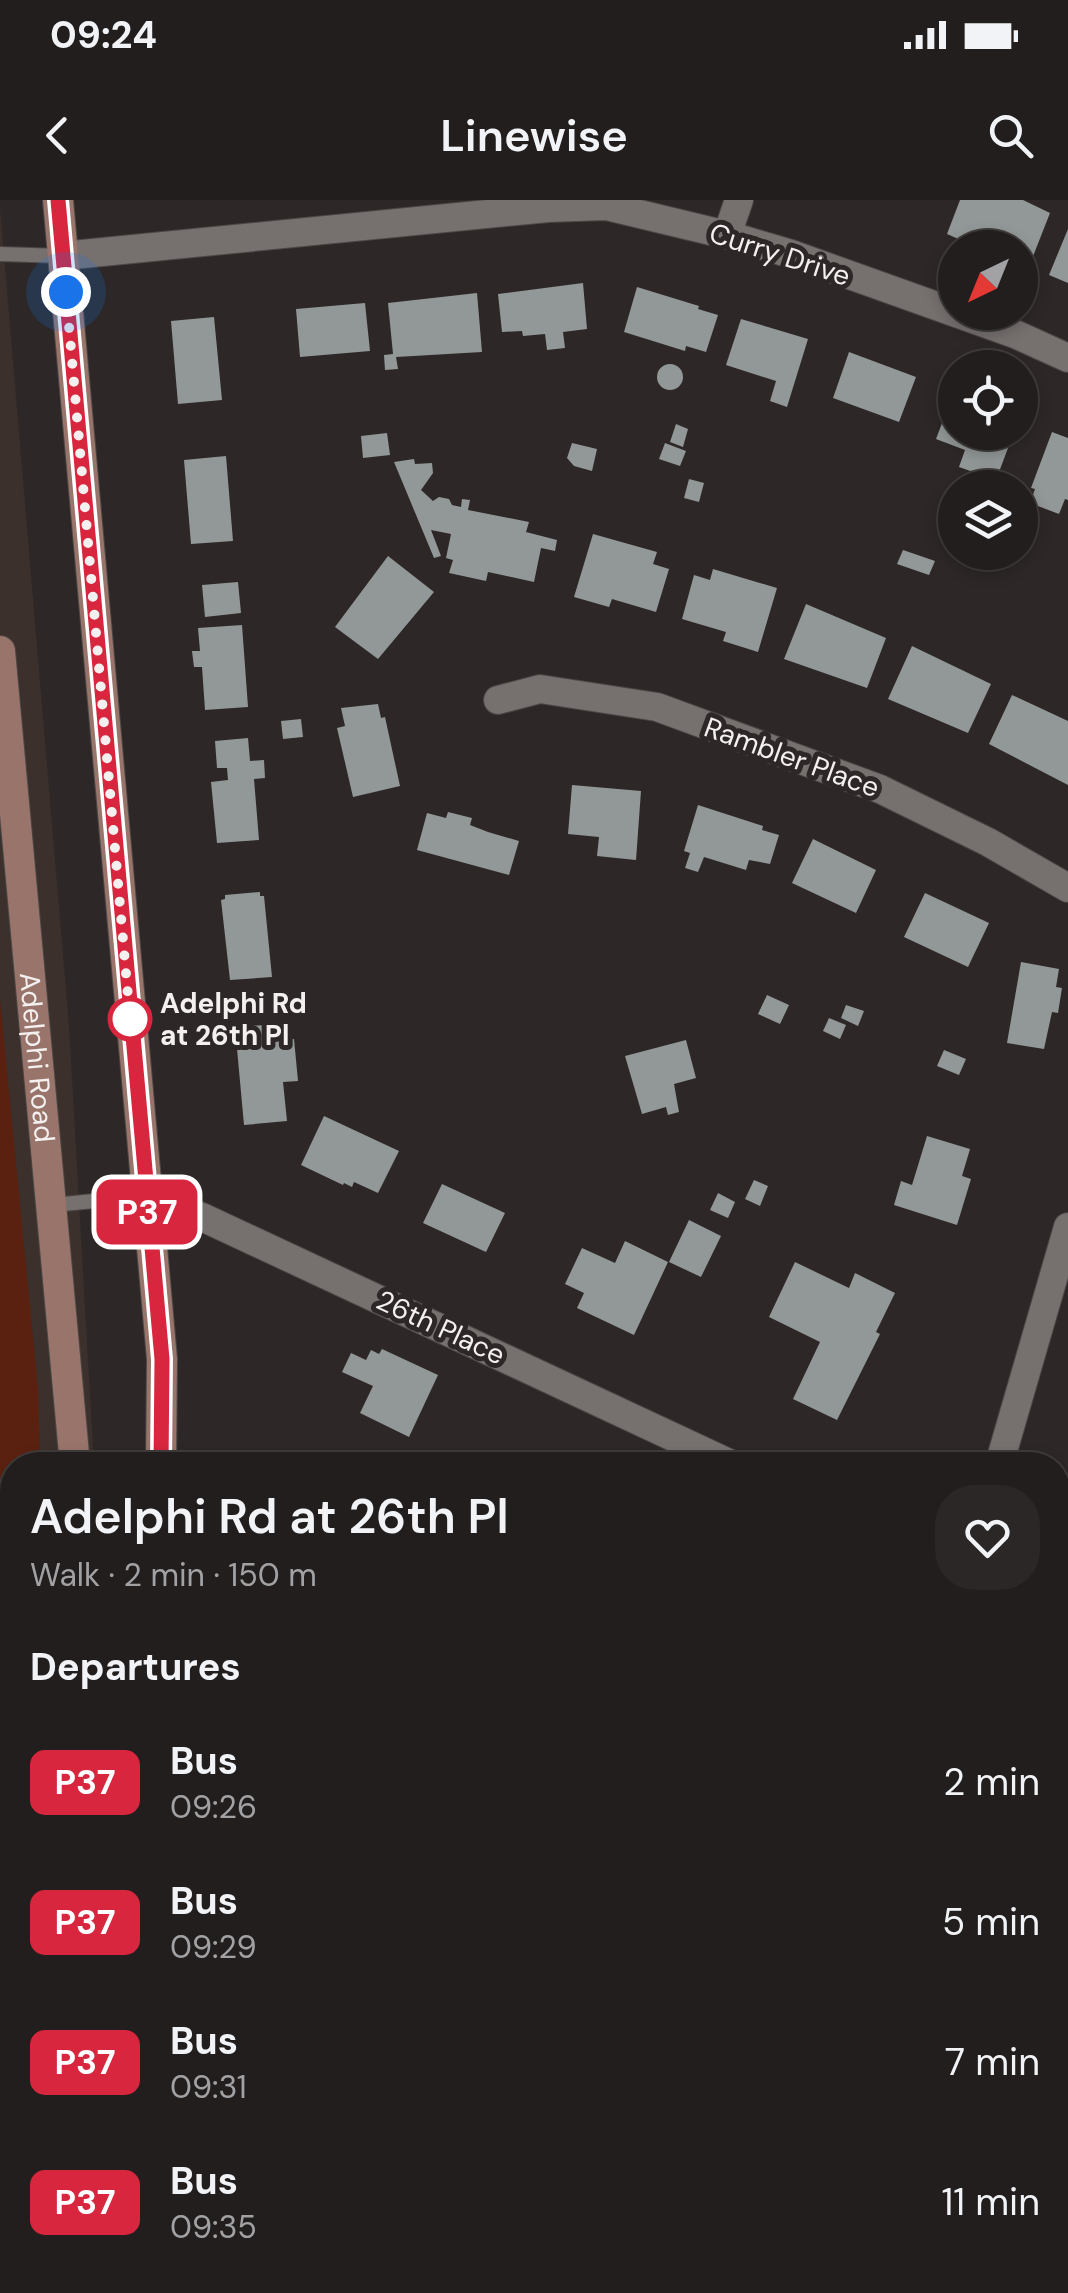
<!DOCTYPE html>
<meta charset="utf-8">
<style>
:root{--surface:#221e1d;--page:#2a2726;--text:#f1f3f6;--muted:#a2a2a4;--line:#3f3c3b}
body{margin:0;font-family:"DM Sans",sans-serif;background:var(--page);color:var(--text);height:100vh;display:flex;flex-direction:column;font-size:38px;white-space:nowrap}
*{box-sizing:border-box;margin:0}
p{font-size:32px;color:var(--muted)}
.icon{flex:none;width:55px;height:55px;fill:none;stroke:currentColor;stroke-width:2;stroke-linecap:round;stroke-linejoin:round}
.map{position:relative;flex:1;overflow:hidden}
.drawer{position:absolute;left:0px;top:1252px;width:1070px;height:842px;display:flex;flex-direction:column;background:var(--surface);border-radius:40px 40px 0 0;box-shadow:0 5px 15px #0003,0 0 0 2px var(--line)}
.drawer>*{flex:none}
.badge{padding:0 20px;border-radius:15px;font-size:35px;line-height:65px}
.needle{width:65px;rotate:223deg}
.controls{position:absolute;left:938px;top:30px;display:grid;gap:20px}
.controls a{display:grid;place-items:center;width:100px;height:100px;border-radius:50%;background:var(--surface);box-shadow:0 5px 15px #0003,0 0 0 2px var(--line);font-size:50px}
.you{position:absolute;width:50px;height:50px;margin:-25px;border:8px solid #fff;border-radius:50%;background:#1a73e8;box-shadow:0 0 0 15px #1a73e833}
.map>.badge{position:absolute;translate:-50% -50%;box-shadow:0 0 0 5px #fff}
h2{padding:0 30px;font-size:38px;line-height:90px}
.round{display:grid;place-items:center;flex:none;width:105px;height:105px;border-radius:40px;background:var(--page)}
.overview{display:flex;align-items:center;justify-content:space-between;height:170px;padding:0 30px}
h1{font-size:48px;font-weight:600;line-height:75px}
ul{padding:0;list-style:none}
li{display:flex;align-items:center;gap:30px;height:140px;padding:0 30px}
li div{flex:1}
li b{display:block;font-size:38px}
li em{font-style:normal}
li .badge{min-width:110px;font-weight:700;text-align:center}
.status{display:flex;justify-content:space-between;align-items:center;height:70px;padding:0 50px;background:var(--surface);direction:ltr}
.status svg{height:28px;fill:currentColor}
header{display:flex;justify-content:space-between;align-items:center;height:130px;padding:0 30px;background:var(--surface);font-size:45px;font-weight:600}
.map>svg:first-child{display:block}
.built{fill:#3b302c}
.green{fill:#5b2110}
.building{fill:#929897}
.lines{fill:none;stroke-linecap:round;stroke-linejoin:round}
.lane-casing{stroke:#4b4746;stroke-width:16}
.street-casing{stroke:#4b4746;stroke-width:30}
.secondary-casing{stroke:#4b4746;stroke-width:32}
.lane{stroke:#76706f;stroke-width:14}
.street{stroke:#76706f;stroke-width:28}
.secondary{stroke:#98746a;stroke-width:30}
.line-casing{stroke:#fff;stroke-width:22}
.line{stroke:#d7263d;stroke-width:15}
.walk{stroke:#f4f0f0;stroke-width:10;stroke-dasharray:0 18}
.stop-dot{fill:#fff;stroke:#d7263d;stroke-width:5}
.labels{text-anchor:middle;stroke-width:10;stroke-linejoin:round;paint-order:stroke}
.street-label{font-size:28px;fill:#f4f0f0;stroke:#2d2827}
.stop-label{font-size:28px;font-weight:bold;fill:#f4f0f0;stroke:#2d2827;text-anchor:start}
</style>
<div class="status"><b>09:24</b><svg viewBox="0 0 49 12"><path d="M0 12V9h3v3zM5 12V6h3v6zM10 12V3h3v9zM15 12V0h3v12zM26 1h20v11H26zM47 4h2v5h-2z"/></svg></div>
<header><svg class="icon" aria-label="back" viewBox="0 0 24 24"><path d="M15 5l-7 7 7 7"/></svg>Linewise<svg class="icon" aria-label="search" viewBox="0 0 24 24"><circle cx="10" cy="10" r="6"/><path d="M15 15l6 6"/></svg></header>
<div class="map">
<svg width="1068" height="2093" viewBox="0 0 1068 2093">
<rect width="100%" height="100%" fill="#2d2827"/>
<path class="built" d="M0,8L69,826L94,1265H12V1967L0,2013Z"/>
<path class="green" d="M0,799L38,1189L40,1265H12V1669L0,1756Z"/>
<path class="building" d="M960,0H1023L1050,13L1030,64L1020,60V48L983,45L979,48L947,34Z
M1068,29V83L1049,75Z
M583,83L587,129L563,132L565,148L547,150L545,134L523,136L522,131L502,132L498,94Z
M637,87L699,106L698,109L718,115L706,152L686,146L685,151L624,132Z
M477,93L482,152L396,157L398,169L385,170L384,155L393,154L388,103Z
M365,103L370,151L300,157L296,109Z
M214,117L222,200L178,204L171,121Z
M741,119L808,139L787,207L770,201L776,181L726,165Z
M849,152L916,177L899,222L833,198Z
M657 177a13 13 0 1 1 26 0a13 13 0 1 1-26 0Z
M955,189V232H1014L996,280L959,267L965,250L936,239Z
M676,224L688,229L683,247L670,242Z
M1052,232L1068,238V300L1065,299L1059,314L1030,303L1035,289L1031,288Z
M387,233L390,255L363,258L361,236Z
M572,243L597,249L592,271L574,266L567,258Z
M665,243L686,251L680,266L659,259Z
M226,256L233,341L191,344L184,260Z
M414,259L415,264L432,263L433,273L421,290L433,301L439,297L449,299L452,305L461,307L462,299L470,300L468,310L529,322L526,332L557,340L555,351L541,348L534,382L488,372L486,381L449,373L453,360L446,358L451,334L431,330L441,356L434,358L394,262Z
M689,279L704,283L699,302L684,298Z
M593,334L657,352L653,364L669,369L656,412L612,399L609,407L574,397Z
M903,350L935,361L929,375L897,364Z
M388,356L434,392L378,459L335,427Z
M713,369L777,388L758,452L723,441L726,432L682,419L694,375L710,380Z
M238,382L241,413L205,417L202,385Z
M806,404L886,438L867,488L784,459Z
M242,425L248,507L205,510L202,467H194L192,451H200L198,428Z
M912,446L991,484L968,533L888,499Z
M1012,495L1068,521V585L989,544Z
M378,504L381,518L385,517L400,586L353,597L337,528L345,526L341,508Z
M301,519L303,537L283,539L281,521Z
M248,538L250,561L264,560L265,578L254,579L259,640L217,643L211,582L228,580L227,568H217L215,541Z
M572,585L641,591L636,660L597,656L599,637L568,634Z
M698,605L763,626L762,630L779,635L770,664L749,660L746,670L704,657L698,672L685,668L690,653L684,651Z
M448,612L472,618L470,625L488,632L519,641L509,675L417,650L427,613L446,618Z
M813,639L876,670L856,713L792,683Z
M260,692V696H264L272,777L230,780L221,700L225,699V695Z
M925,693L989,723L968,767L904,737Z
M1021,762L1059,769L1056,787L1062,788L1058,813L1052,812L1044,849L1007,843Z
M767,795L789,805L780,824L758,814Z
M846,805L864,811L858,826L841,818Z
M829,818L846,825L840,839L823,831Z
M278,824L279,840L294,839L298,881L283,882L287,921L244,925L235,827Z
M686,840L696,878L674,884L679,912L668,915L666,907L642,914L625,856Z
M944,850L966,859L959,875L937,866Z
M324,916L399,951L378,993L354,982L352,987L344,983L343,985L301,965Z
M927,936L970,949L962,976L971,979L957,1025L894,1005L901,981L912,985Z
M754,980L768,986L760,1006L745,999Z
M442,984L505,1013L486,1052L423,1023Z
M718,993L735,1002L728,1018L710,1010Z
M689,1020L721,1036L701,1077L669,1062Z
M625,1041L668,1062L634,1135L577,1108L584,1093L565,1084L582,1048L615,1063Z
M795,1062L849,1088L855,1073L895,1093L876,1132L880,1134L837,1220L793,1199L820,1142L769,1117Z
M382,1149L438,1175L409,1237L360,1213L373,1186L342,1172L351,1153L366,1160L371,1150L379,1154Z
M1058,1520L1068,1525V1577L1058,1572Z
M172,2082H215L211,2093H161L164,2084L170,2086Z
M520,2082H544L565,2093H515Z"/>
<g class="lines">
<g class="lane-casing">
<path id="lane" d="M0,54L62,56
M53,1005L146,996"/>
</g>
<g class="street-casing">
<path id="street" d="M727,35L739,0
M62,56L548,8L606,6L727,35L791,54L1015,134L1068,158
M498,500L540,489L657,507L880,589L988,642L1068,688
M146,996L202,1017L733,1265
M999,1265L1068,1027
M1058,1423L1068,1428
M1056,2093L1068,2049"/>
</g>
<g class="secondary-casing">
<g id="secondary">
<path d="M58,0L162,1159L161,1265"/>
<path id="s1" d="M0,451L75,1265"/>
<path d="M0,1894L12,1837"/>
<path d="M44,2093L47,2082"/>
</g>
</g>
<use href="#lane" class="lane"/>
<use href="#street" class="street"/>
<use href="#secondary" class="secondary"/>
</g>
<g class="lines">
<g class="line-casing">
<path id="line" d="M58,0L162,1159L161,1265"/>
</g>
<use href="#line" class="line"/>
<path class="walk" d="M66,92L130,819"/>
</g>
<circle class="stop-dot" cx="130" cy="819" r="20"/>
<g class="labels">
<g class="street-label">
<text transform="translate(780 54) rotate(18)" y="10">Curry Drive</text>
<text transform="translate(792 557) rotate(20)" y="10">Rambler Place</text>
<text dy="10" stroke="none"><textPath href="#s1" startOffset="408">Adelphi Road</textPath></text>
<text transform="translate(441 1127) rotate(25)" y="10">26th Place</text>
</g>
<g class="stop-label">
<text x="160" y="813">Adelphi Rd<tspan x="160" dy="32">at 26th Pl</tspan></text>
</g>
</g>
</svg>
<div class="controls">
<a><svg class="needle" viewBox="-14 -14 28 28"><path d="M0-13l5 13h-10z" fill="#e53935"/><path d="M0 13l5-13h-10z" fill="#a2a2a4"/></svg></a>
<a><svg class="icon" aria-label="locate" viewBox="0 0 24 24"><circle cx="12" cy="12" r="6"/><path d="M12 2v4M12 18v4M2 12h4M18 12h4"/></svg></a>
<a><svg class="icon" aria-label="layers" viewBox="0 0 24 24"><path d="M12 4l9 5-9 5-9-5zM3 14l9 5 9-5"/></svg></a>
</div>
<div class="you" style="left:66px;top:92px"></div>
<b class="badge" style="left:147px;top:1012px;background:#d7263d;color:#fff">P37</b>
<section class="drawer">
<div class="overview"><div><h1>Adelphi Rd at 26th Pl</h1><p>Walk · 2 min · 150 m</p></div><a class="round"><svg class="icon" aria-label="heart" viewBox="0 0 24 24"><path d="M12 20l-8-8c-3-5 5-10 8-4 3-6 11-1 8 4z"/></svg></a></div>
<h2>Departures</h2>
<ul>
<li><span class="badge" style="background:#d7263d;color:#fff">P37</span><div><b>Bus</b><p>09:26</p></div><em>2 min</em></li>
<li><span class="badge" style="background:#d7263d;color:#fff">P37</span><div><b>Bus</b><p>09:29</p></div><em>5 min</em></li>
<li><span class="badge" style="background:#d7263d;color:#fff">P37</span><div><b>Bus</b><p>09:31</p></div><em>7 min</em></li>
<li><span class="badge" style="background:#d7263d;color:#fff">P37</span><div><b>Bus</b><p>09:35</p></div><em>11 min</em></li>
</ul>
</section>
</div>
